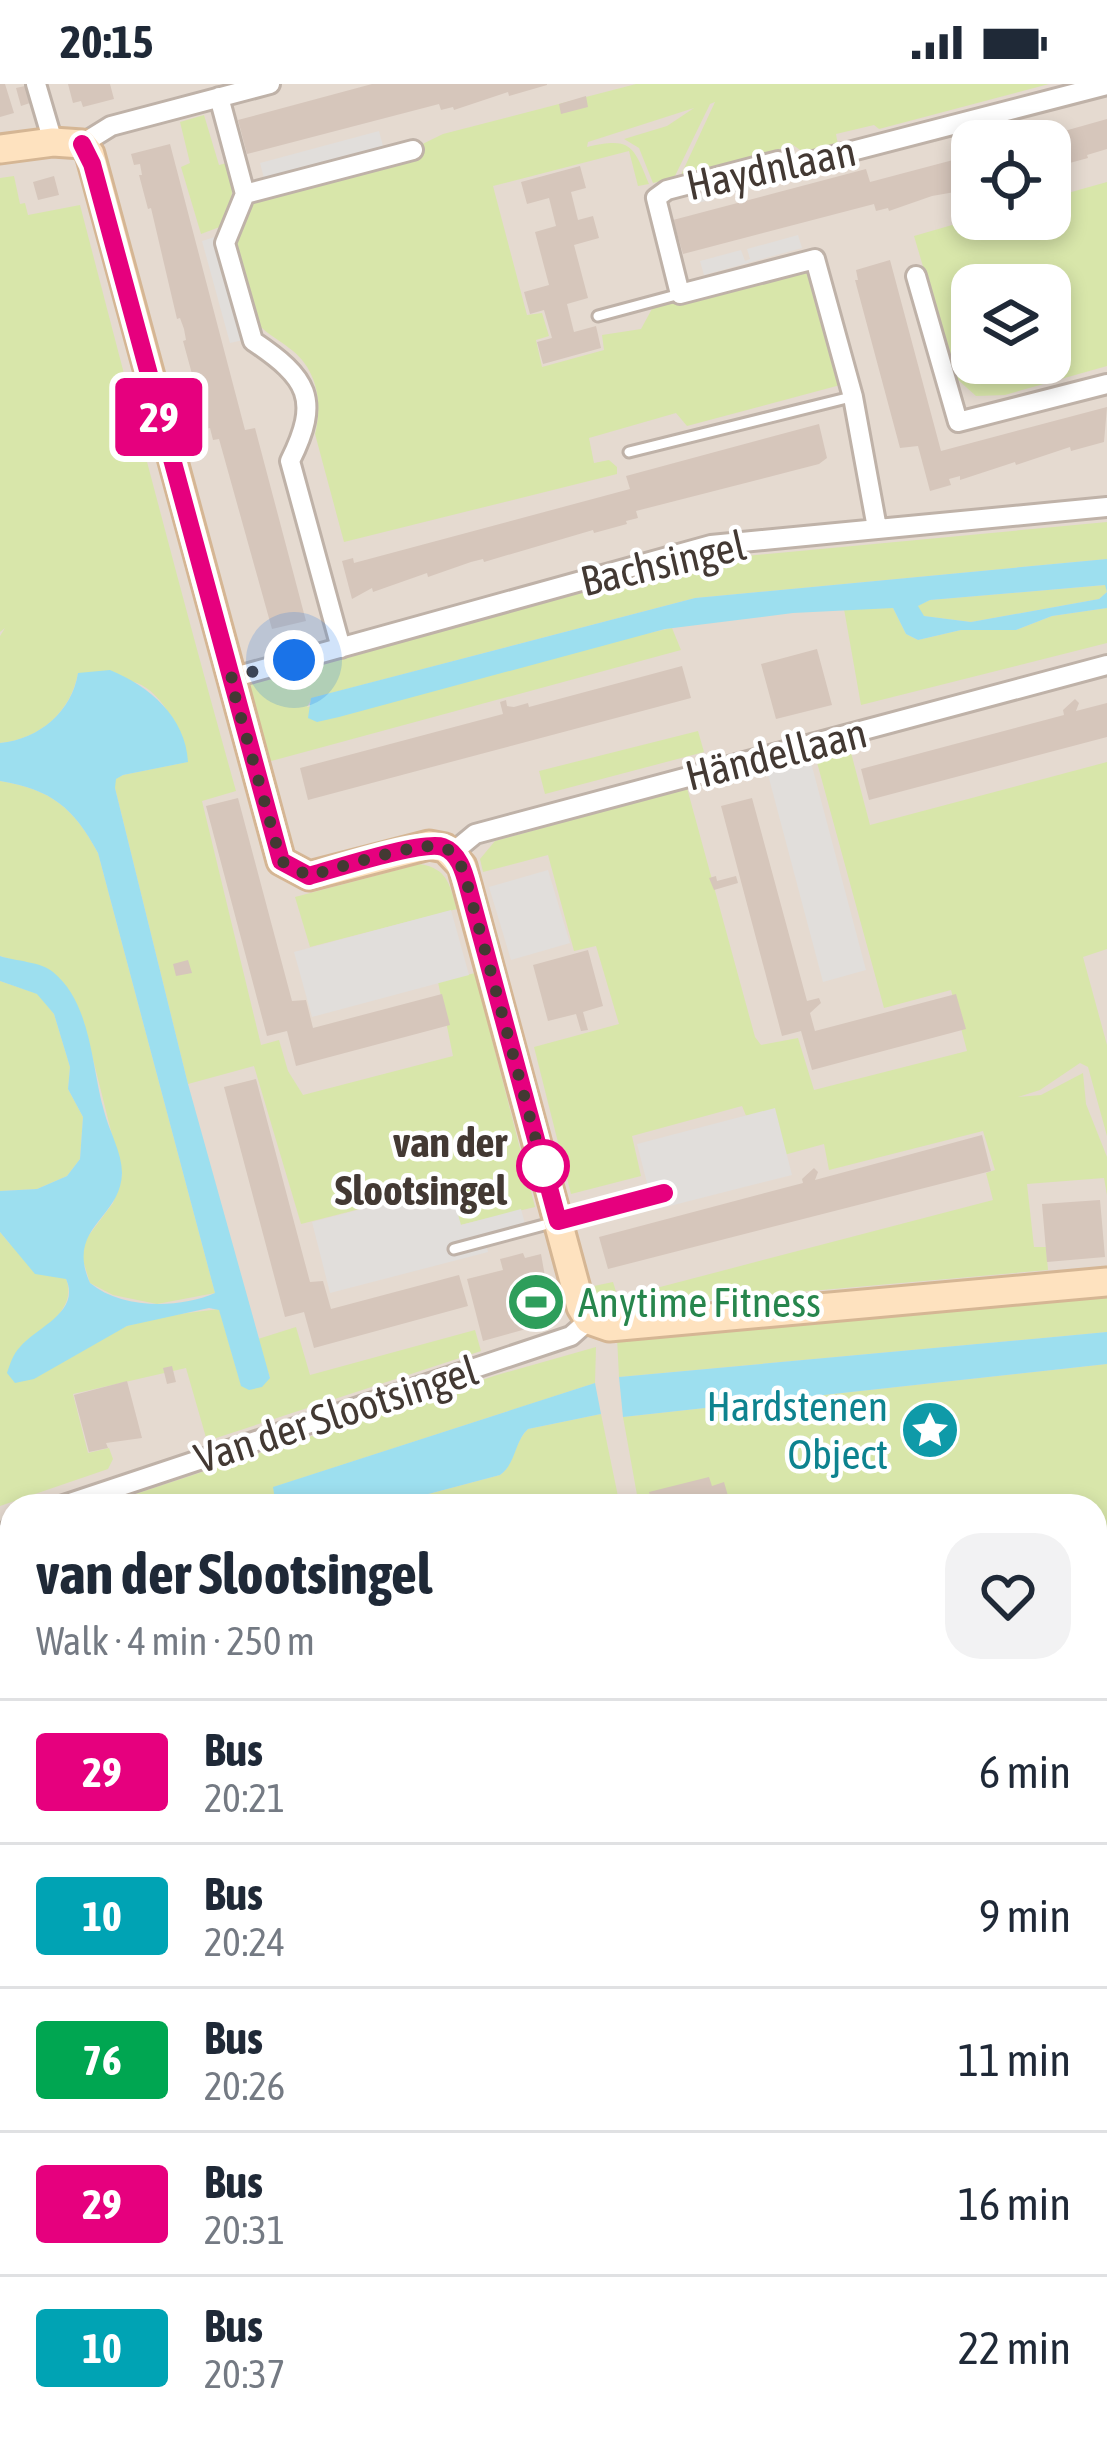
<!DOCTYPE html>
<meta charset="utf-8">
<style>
:root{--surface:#fff;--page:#f2f2f3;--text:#1f2937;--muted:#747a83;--line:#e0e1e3}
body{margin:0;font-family:"Asap Condensed",sans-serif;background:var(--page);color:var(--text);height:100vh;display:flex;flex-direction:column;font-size:45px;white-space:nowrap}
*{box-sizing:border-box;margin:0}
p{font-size:39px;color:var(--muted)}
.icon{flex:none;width:66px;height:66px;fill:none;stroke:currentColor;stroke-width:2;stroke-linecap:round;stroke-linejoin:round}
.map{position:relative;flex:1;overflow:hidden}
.drawer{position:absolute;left:0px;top:1410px;width:1107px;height:951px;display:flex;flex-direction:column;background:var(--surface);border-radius:36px 36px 0 0;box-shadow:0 6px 18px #0003}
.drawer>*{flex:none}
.badge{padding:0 24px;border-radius:9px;font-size:42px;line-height:78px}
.fabs{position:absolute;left:951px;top:36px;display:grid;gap:24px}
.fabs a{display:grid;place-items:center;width:120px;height:120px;border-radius:24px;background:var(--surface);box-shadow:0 6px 18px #0003;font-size:60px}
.you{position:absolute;width:60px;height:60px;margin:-30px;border:9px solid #fff;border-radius:50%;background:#1a73e8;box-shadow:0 0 0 18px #1a73e833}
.map>.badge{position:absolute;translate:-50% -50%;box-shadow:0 0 0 6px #fff}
.round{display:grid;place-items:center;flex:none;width:126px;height:126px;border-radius:36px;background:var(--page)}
.headline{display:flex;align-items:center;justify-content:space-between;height:204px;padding:0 36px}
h1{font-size:57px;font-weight:700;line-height:90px}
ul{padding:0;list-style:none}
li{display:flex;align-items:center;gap:36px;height:144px;padding:0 36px;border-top:3px solid var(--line)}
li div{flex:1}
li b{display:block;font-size:45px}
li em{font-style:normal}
li .badge{min-width:132px;font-weight:700;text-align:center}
.status{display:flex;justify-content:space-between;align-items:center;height:84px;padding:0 60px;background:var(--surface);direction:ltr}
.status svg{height:33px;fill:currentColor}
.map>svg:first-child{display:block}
.residential{fill:#e5dad0;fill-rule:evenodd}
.green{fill:#d8e6aa;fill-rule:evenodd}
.parking{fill:#e1dedb}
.water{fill:#9ddfef;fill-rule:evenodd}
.building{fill:#d6c6bb}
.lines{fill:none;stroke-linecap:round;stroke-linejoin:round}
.lane-casing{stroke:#bfb2a8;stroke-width:15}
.street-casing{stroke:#bfb2a8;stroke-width:24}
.secondary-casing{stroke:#d5b694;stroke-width:33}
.lane{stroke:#fff;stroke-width:9}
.street{stroke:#fff;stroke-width:18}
.secondary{stroke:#fee2bf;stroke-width:27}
.line-casing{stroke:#fff;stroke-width:27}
.line{stroke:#e6007e;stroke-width:18}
.walk{stroke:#433933;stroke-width:12;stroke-dasharray:0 21.6}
.stop-dot{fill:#fff;stroke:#e6007e;stroke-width:6}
.labels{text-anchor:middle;stroke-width:9;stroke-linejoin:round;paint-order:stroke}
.street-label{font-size:42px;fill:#433933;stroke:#fff}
.stop-label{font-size:42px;font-weight:bold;fill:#433933;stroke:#fff;text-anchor:end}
.leisure-label{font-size:42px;fill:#27864d;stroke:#fff;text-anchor:start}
.culture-label{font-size:42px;fill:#0d838f;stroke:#fff;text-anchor:end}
</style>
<div class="status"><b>20:15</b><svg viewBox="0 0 49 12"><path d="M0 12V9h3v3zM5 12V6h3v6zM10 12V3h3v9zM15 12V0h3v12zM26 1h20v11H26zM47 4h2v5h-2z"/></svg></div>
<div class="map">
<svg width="1107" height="2360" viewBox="0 0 1107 2360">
<rect width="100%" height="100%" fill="#f1eae2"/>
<path class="residential" d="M0,0H1107V2360H0ZM972,57H1050V135H972ZM972,201H1050V279H972ZM12,1422H1095V2349H12Z"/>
<path class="green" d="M636,0H1049L879,45L874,41L836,50L838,61L803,68L793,61L680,93L715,18L710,20L674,94L653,99L639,64L624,55L667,42L694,24L588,58L587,63C631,53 633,61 649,100L638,102L629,67L493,102L527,231L542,229L549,252L536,256L542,283L604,266L602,251L641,245L653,223L810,182L844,300L687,342L676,329L589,354L594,379L609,376L617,383V390L344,458L315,350C323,318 317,284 289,264C277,254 261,247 253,233C241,212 236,183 228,160L247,114L402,70L443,50Z
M204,31L219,81L227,79L234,100L225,141L201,150L181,83L190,79L180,38Z
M14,92L20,120L25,119L28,131L80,121C132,320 181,511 236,707L202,717L261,961L279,956L288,987L303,1011L453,972L438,898L475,889L535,1123L460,1141L450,1102L301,1140L254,982L188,1000L115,704V695L123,691L187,678C187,653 161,607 137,599C119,593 97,592 78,589C71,627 41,655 0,659V552L5,544L0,548V94Z
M1107,98V282L1005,311L976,312L956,294L914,152L973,135H1050V114ZM1050,201V279H972V201Z
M1107,438V475L695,514L312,614L307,623L672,544L681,566L264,679L244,596L693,477Z
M1106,501L1107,508L1099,515L971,538L923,532L917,522L930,516Z
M893,524L906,550L918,556L961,546H1016L1052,532L1107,524V559L861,621L844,525Z
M698,647L704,668L545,710L539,687Z
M849,661L870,741L1107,678V865L1083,873L1107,961V1052L1088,983L1080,979L1040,1006L1018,1013L1041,1011L1083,989L1086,1020L1107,1073V1111L1104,1094L1027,1100L1034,1163H1046L1048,1186L607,1225L599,1219L594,1202L613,1198L618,1214L993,1116L986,1089L995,1086L983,1047L829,1086L824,1060L784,1071L747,1034L742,1022L632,1052L641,1092L571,1110L534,963L619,940L596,862L574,867L548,771L483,788L480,775L495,757L687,704L755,953L761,961L798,954L814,1006L967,967L951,906L884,924L815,671Z
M0,697C52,706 73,723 98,769L215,1209L157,1220L113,1211L90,1199L82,1173L86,1155L113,1119L122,1091L84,939L20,878L0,872Z
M420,780C448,785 449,800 457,825L310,863L295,813Z
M0,897L38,910L54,930L70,983L68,1005L83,1033L80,1075L67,1092L37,1105L0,1107Z
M0,1148L9,1159L66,1195C76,1219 53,1239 34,1251L85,1263L127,1242L164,1232L219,1225L241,1301L270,1294L258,1255L296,1243L310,1291L475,1246L481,1267L207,1357L186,1284L73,1310L88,1369L109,1364L113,1375L108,1385L0,1422Z
M1107,1208V1248L619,1293L617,1253Z
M596,1263L595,1299L274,1403L276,1422H116L114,1417L497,1291Z
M1107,1280V1484L1095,1440V1422H1089L1086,1415L1073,1418L1071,1413L1037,1422H639L623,1333Z
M601,1330L620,1422H579L577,1415L551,1422H383L500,1391C515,1380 514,1358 528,1345Z
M12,1582V1666L0,1669V1585Z
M12,1686V1761L0,1765V1689Z
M1107,1790V1940L1095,1943V1793Z
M1107,2178V2336L1097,2339L1095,2182Z
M177,2349H300L303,2360H180Z
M661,2349H772L775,2360H646L662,2355Z"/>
<path class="parking" d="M379,47L383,62L264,94L260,79Z
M775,87L778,98L713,115L711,107L705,108L706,117L692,120L689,110Z
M798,151L802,164L704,191L700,177L741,166L745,177L750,175L747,165Z
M215,153L243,256L230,259L202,157Z
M809,671L866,886L823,898L766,683Z
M548,786L570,859L511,876L489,803Z
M451,826L469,891L312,933L294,868Z
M775,1024L792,1091L654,1126L637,1060Z
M450,1102L461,1141L521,1125L525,1140L484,1151L488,1168L330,1209L312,1138Z"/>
<path class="water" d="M1107,475V524L1052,532L1016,546H961L918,556L906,550L893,524L793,529L665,545L339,633L317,638L308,634L311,614L695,514ZM1105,501L1107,508L1099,515L971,538L924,532L918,522L930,516Z
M110,586C149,602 186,633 188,678L123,691L116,695L115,704L188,1000L270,1294L262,1303L249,1306L241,1302L219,1226L209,1224L127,1242L34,1295L15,1299L7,1289C10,1280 13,1270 20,1263C37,1243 81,1228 66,1195L35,1190L0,1148V1107L37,1105L67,1092L80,1075L83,1033L68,1005L70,983L54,930L37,910L0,897V872C15,877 42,878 53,888C92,920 91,982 104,1027C109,1047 122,1068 122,1089C121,1135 65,1143 90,1199C121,1225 179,1225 215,1209L98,769C73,723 52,706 0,697V659C40,655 72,627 78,589Z
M1107,1248V1280L623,1333L619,1293Z
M595,1299L601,1330L528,1345C514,1358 516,1380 500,1391L383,1422H276L273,1403Z
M1107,2336V2360H1016L1058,2349H1095V2339Z"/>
<path class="building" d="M0,0H5L14,29L0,33Z
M68,0H110L114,15L83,23L81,17L73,19Z
M372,0H547V1L509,12L508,8L454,26L453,23L441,26L439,20L247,70L238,36Z
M25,2L30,19L21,22L16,4Z
M586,12L588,23L561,30L559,20Z
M1107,35V65L1087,71L1088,74L1055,83L1050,80V57H1029Z
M170,60L245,346L255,344L306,537L272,545L219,355L213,356L210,344L206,345L195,289L192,290L183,257L186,256L184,245L180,234L177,235L151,124L148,125L139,91H142L140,80L134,81L131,70Z
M972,71V105L932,112L889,127L888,124L876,127L874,120L683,170L673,136L866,85L870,98Z
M580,82L586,104L571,108L578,136L593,132L599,154L574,161L588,214L567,220L574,248L596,242L601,264L543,280L537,258L552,254L544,226L530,230L524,208L549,201L535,148L556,142L549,114L527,120L521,98Z
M54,92L59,111L38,116L33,98Z
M890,176L941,367L1107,323L1104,358L1071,367L1070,363L1016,381L1015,378L960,396V392L949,395L951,401L930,407L918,362L900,364L855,196H858L856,186Z
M819,340L827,374L819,380L636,427L638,434L626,437L627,440L594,449L593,446L484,478L483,475L471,478L428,493L427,489L373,508L372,504L352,515L342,477L353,474L354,479L630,405L626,392Z
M817,565L832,621L776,635L761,580Z
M682,582L691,614L308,716L300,684L503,630L500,618L506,616L507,622L514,623L528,619L529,623Z
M1075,615L1079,619L1076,627L1107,619V653L869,716L861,685L1064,631L1063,626Z
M238,714L292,917L306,916L313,944L442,910L450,941L296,982L287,947L267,952L206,722Z
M752,714L807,917L819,914L821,919L810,929L815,947L956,910L966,945L812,986L801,947L782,952L721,722Z
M716,792L717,797L736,792L738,799L714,806L709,794Z
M588,866L603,922L583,928L588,946L581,947L576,930L548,937L533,881Z
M188,876L192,889L176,892L173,880Z
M256,995L310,1198L323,1197L331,1225L459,1191L468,1222L314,1264L304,1228L285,1233L224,1003Z
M982,1051L991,1087L608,1185L599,1153L803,1099L802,1095L814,1084L818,1088L815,1096Z
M1100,1116L1105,1173L1047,1178L1042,1120Z
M523,1169L525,1174L541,1170L546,1198L559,1218L548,1236L537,1242L483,1257L467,1195L503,1186L500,1175Z
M172,1282L176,1298L167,1300L163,1284Z
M127,1297L142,1354L106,1359L108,1364L89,1368L74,1311Z
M709,1393L712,1402L724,1398L731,1422H641L652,1418L649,1408Z
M1067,1410L1070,1422H1030L1029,1421Z
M1104,1458L1107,1492L1100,1494L1107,1513L1098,1517L1102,1531L1107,1529V1612L1095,1615V1460Z
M1095,1696L1107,1726V1754L1095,1757Z
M1101,1994L1106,2010L1095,2013V1996Z
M0,1999L12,2000V2008L4,2010L12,2038V2118L0,2121Z
M1096,2085L1102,2104L1107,2103V2131L1095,2134Z
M10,2181L12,2208L0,2211V2184Z
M12,2247V2267L0,2271V2250Z
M12,2302V2322L0,2325V2305Z
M102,2349H129L132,2360H105Z
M343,2349H370L373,2360H346Z
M488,2349H565V2351L529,2360H452Z
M787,2349H839L842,2360H790Z
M858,2349H897V2350L861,2360Z"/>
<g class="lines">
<g class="lane-casing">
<path id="lane" d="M598,232L680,210
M629,368L851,313
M454,1165L664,1109"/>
</g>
<g class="street-casing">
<path id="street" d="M36,0L53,58
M219,13L245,110L225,159L253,257C308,294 321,315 290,377L341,564
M82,60L111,42L270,0
M245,110L413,66
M916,192L958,338L1107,300
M877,444L853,313L815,175L680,210L656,114L667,106L778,77L794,82L1107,1
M231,594L711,461L1107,423
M452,769L475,750L1107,581
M61,1422L571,1252L589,1236
M0,1455L12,1442
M0,1485L12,1499
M1095,1678L1107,1675
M0,1681L12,1678
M0,1779L12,1776
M0,1832L12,1875
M1095,2056L1107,2053
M0,2151L12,2148
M0,2288L12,2285
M167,2349L170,2360
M408,2349L411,2360
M591,2360L631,2349"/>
</g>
<g class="secondary-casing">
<path id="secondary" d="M0,65L53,58L82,60L90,70L281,777L309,792L429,761L445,764L462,782L581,1223L589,1236L609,1243L1107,1198"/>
</g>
<use href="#lane" class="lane"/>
<use href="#street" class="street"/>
<use href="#secondary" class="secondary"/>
</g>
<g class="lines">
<g class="line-casing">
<path id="line" d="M82,60L92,80L281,777L309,792C334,785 423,756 443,763C459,769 464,788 468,803L558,1137L664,1109"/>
</g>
<use href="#line" class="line"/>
<path class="walk" d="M294,576L230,594L281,777L309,792C334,785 423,756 443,763C459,769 464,788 468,803L543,1082"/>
</g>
<defs>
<g id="stadium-disc" transform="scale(3)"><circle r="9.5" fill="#2e9e5b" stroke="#fff"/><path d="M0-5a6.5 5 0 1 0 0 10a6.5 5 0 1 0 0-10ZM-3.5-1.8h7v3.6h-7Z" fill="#fff"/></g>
<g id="sight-disc" transform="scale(3)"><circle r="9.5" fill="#0f9aa8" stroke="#fff"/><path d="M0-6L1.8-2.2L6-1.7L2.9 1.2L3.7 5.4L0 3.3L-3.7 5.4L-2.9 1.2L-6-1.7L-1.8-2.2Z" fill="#fff"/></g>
</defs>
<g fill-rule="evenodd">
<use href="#stadium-disc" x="536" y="1218"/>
<use href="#sight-disc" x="930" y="1346"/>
</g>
<circle class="stop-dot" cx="543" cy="1082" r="24"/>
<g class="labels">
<g class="street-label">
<text transform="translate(771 84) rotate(-12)" y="15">Haydnlaan</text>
<text transform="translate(663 479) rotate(-13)" y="15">Bachsingel</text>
<text transform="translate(776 670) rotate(-14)" y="15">Händellaan</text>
<text transform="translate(336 1330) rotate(-18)" y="15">Van der Slootsingel</text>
</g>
<g class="stop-label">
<text x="507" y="1073">van der<tspan x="507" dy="48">Slootsingel</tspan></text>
</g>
<g class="leisure-label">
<text x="578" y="1233">Anytime Fitness</text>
</g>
<g class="culture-label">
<text x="888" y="1337">Hardstenen<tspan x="888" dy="48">Object</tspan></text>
</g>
</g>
</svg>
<div class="fabs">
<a><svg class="icon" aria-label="locate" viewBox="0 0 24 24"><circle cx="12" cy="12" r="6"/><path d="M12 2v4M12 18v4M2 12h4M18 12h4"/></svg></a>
<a><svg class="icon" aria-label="layers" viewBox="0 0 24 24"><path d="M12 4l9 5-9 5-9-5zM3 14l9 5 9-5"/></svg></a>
</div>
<div class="you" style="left:294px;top:576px"></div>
<b class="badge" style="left:159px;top:333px;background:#e6007e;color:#fff">29</b>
<section class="drawer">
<div class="headline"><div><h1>van der Slootsingel</h1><p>Walk · 4 min · 250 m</p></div><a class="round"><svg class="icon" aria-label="heart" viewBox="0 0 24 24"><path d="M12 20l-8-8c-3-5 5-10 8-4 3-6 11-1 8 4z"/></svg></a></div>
<ul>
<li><span class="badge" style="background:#e6007e;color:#fff">29</span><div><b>Bus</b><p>20:21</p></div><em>6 min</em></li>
<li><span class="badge" style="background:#00a3b4;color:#fff">10</span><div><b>Bus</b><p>20:24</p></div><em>9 min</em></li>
<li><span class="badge" style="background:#00a651;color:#fff">76</span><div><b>Bus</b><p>20:26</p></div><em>11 min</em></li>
<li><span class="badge" style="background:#e6007e;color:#fff">29</span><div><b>Bus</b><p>20:31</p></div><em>16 min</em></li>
<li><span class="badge" style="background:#00a3b4;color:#fff">10</span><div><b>Bus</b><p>20:37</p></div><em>22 min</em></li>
</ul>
</section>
</div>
